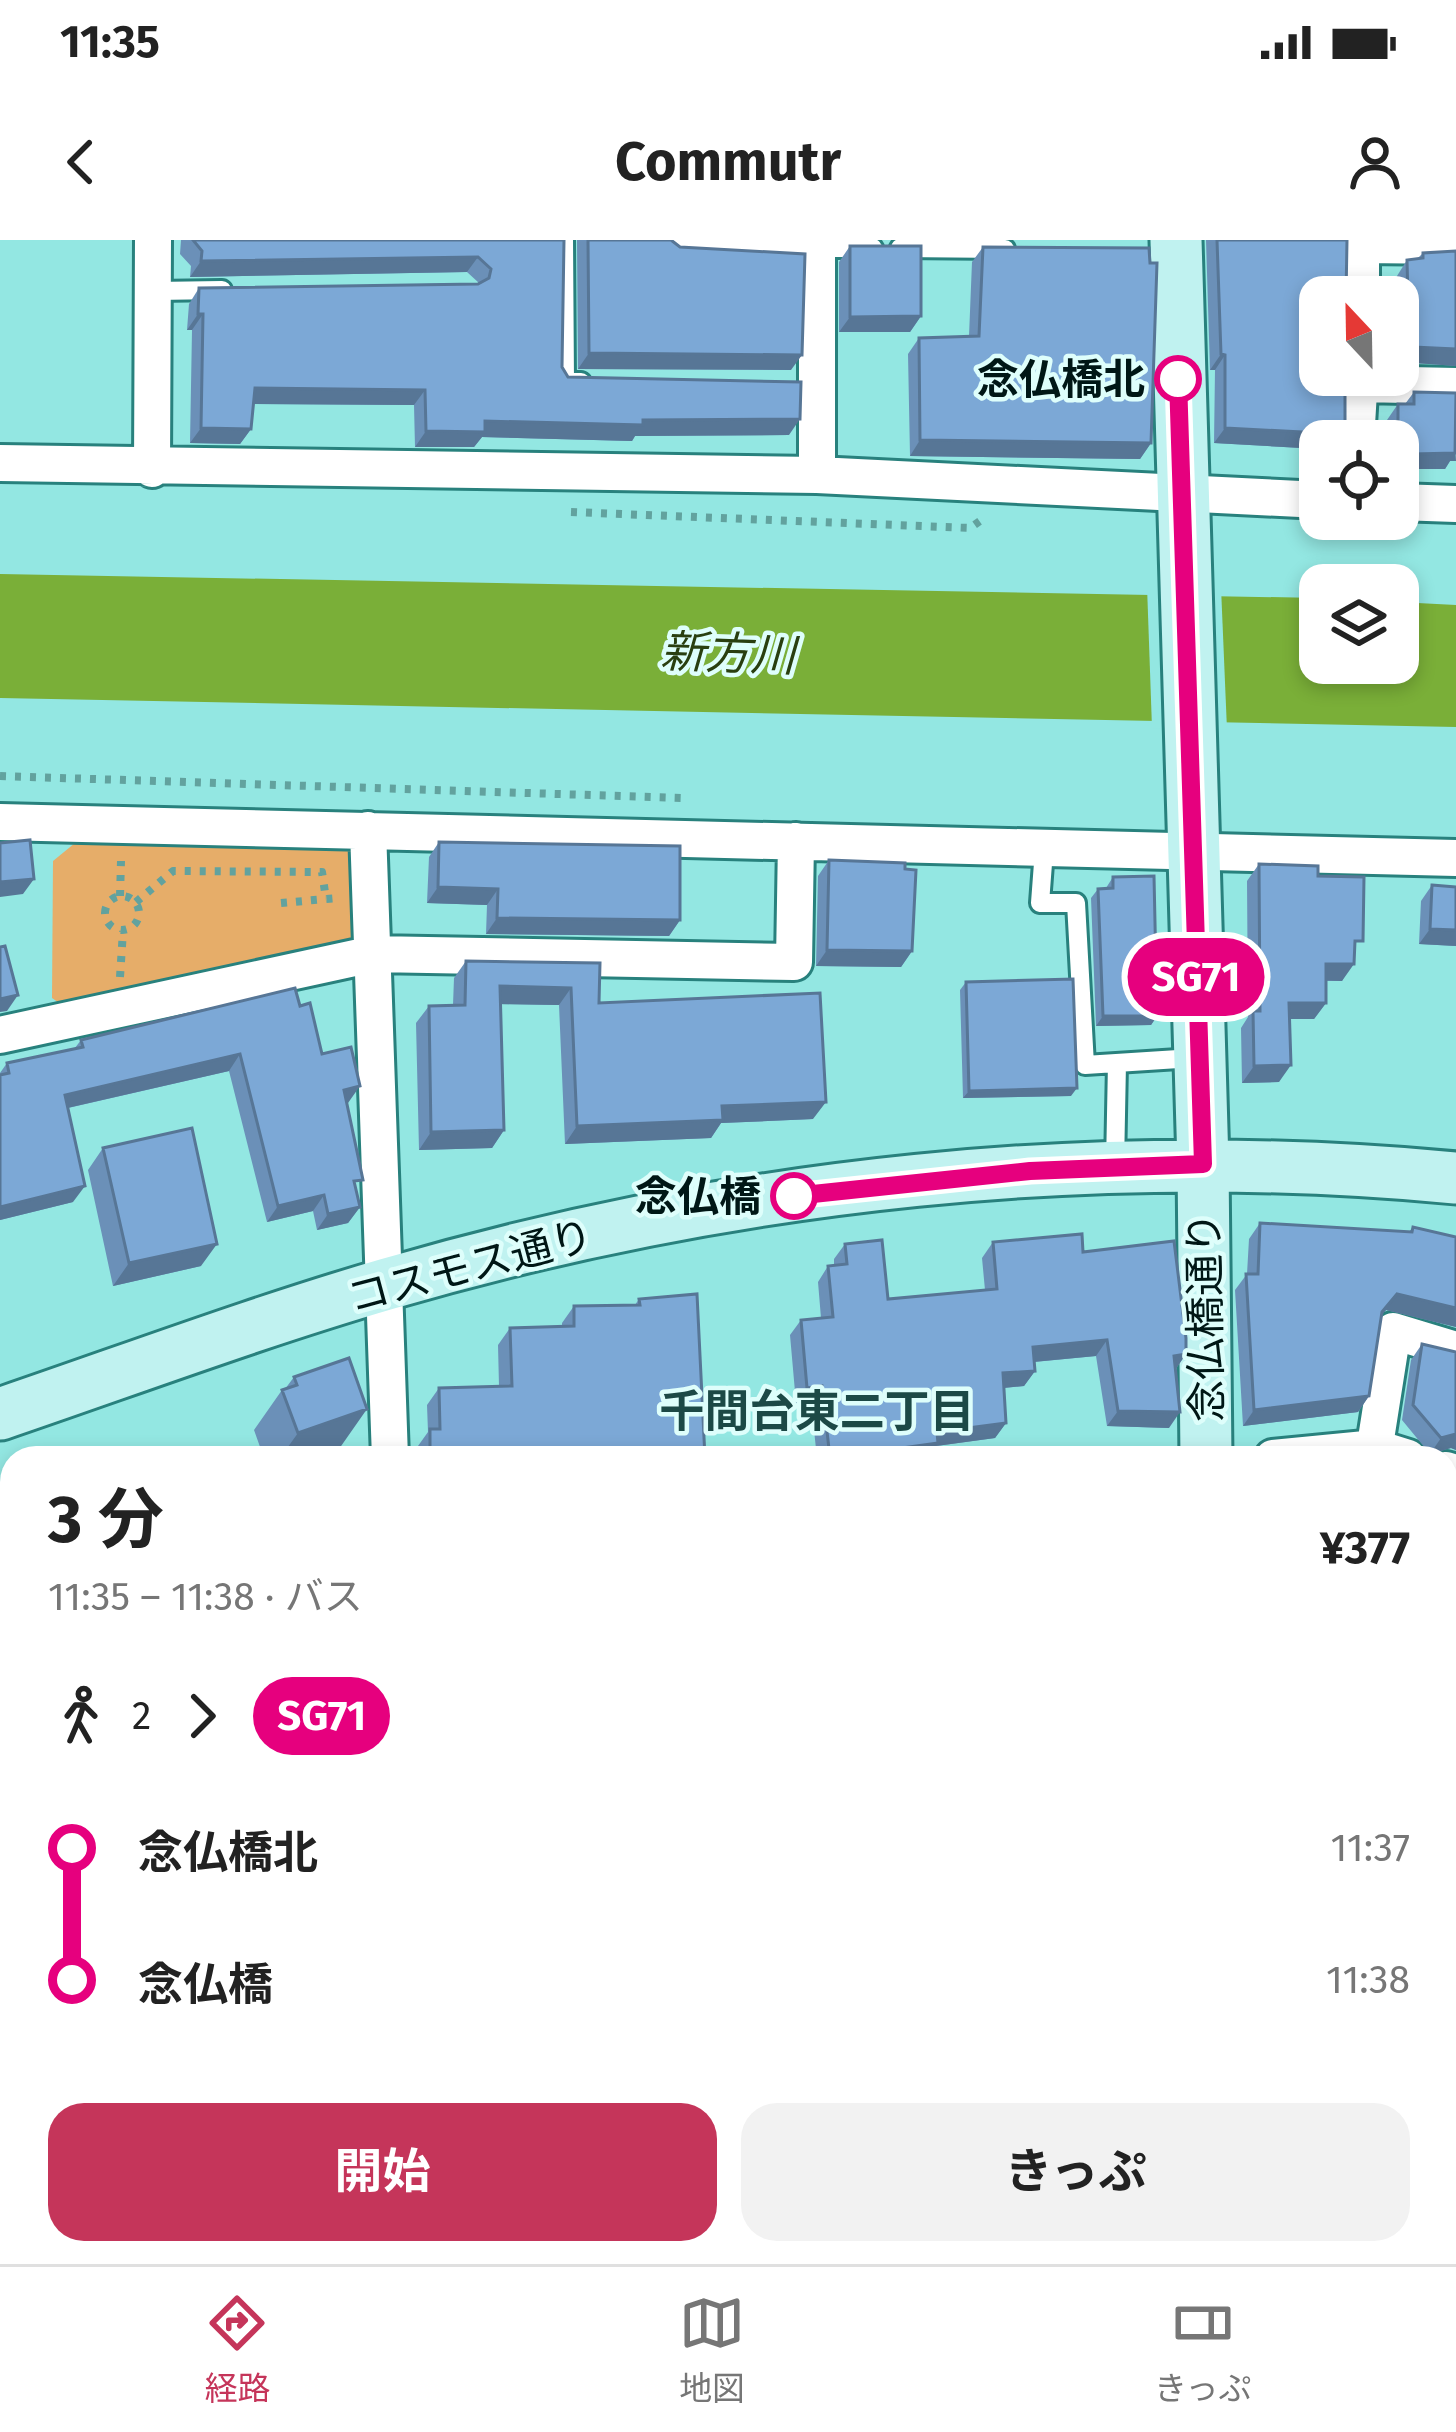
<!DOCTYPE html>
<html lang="ja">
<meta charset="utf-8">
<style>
:root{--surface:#fff;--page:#f2f2f2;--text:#222;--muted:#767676;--line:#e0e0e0;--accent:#c5355a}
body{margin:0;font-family:"Fira Sans","Noto Sans JP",sans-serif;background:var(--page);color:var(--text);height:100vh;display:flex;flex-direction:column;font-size:45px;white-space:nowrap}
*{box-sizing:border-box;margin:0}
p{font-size:39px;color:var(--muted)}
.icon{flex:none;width:66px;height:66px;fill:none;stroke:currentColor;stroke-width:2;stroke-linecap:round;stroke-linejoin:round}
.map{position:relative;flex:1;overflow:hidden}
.sheet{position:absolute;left:0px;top:1206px;width:1458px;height:819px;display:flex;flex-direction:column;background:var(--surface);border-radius:36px 36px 0 0;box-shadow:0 6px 18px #0003}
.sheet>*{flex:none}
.badge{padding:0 24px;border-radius:39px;font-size:42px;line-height:78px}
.needle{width:78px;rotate:338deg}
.tools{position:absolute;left:1299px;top:36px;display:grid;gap:24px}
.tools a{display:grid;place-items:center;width:120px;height:120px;border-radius:24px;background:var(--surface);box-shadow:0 6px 18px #0003;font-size:60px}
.map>.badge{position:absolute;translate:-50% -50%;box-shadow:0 0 0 6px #fff}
.legs{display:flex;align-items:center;gap:18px;height:132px;padding:0 48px;font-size:39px}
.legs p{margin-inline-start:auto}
.summary{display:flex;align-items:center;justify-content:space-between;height:204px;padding:0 48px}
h1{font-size:66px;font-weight:700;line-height:90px}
.action{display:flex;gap:24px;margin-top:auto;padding:24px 48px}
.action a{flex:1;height:138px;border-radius:36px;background:var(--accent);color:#fff;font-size:48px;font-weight:700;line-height:138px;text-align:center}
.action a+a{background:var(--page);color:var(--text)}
ul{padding:0 48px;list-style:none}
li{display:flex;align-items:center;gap:42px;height:132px;font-size:45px}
li i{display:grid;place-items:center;width:18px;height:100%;margin:0 15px;background:currentColor}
li i::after{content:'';width:30px;height:30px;margin:-15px;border:9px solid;border-radius:50%;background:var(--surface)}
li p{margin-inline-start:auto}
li:first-child i{background:linear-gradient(#0000 50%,currentColor 0)}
li:last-child i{background:linear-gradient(currentColor 50%,#0000 0)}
.status{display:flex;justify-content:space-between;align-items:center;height:84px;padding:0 60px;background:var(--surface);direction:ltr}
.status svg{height:33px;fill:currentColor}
header{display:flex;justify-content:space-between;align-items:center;height:156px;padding:0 48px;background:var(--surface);font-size:54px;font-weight:700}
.dock{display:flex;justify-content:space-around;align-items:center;height:168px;border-top:3px solid var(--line);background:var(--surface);font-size:33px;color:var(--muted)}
.dock a{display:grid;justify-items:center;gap:6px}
.dock .current{color:var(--accent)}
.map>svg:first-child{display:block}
.green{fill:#e6ad69}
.water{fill:#7aaf38}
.pier{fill:#93e7e2}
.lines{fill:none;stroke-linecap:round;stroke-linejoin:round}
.lane-casing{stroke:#28817d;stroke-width:24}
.street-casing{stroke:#28817d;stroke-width:42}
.secondary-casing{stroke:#28817d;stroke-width:57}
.path{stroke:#62a29e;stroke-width:8;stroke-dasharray:6 9;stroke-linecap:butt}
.lane{stroke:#fff;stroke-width:18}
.street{stroke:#fff;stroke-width:36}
.secondary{stroke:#c0f2f0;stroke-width:51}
.wall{fill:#6b90b8}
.shaded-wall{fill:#577696}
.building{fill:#7ca8d6;stroke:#577696;stroke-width:3}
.line-1-casing{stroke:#fff;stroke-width:27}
.line-1{stroke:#e6007e;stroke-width:18}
.stop-1-dot{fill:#fff;stroke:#e6007e;stroke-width:6}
.labels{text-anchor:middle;stroke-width:9;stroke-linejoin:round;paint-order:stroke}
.stop-label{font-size:42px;font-weight:bold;fill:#001716;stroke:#defefb;text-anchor:end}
.street-label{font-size:42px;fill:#001716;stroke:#defefb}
.water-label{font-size:45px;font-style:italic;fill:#293f10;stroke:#defefb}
.neighbourhood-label{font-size:45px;font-weight:bold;fill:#1c4946;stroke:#defefb}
</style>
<div class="status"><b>11:35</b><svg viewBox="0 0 49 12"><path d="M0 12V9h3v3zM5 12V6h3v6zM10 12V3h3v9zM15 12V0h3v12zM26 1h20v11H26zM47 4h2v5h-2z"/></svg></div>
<header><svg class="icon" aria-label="back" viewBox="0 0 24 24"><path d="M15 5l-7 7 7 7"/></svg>Commutr<svg class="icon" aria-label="person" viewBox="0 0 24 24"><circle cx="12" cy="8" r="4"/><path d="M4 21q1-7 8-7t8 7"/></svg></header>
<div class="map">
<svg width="1456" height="2024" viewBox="0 0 1456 2024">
<rect width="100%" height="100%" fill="#93e7e2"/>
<path class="green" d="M75,603L351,608V704L72,772L52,758L53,621Z"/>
<path class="water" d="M0,334L1320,358V423H1398V362L1456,365V487L0,458Z"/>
<path class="pier" d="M1147,346L1221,347L1227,490L1152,488Z"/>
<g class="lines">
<g class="lane-casing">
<path id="lane" d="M564,0L565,142H581
M817,8H873
M900,8L1005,9
M155,51L222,50
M1044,610L1040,663H1076L1085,825L1194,818
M1115,926L1117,823"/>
</g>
<g class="street-casing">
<path id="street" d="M672,0L817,8
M1361,57V5L1456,6
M1360,144L1456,146
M1356,201L1360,135
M0,223L817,235L1320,260
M152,229L153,0
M817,235V0
M1398,262L1456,264
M0,582L1456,618
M368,590L390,1218
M0,795L373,714L794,722L796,601
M1273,1218L1376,1208L1408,1218
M1373,1218L1393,1091L1456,1110
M1446,1230L1456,1233
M1446,1391L1456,1395
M0,1509L12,1505
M1446,1554L1456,1557
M0,1793L12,1789
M1446,1930L1456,1931
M262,2024L281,2013
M600,2024L606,2013
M890,2024L895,2013
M1040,2024L1045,2013"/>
</g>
<g class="secondary-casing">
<path id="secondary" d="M1176,0L1203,924L1206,1218
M0,1174C129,1130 257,1082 387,1044C733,943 1097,904 1456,938
M1202,2024L1203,2013"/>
</g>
<path class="path" d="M571,272L970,288L980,281
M0,536L682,558
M120,656L121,621
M105 673a17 17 0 1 1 34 0a17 17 0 1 1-34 0Z
M136,662L173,631L322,632L326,659L338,658
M281,663L326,659
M120,737L123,691"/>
<use href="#lane" class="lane"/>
<use href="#street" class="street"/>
<use href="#secondary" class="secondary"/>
</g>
<path class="wall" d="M181,0H564L562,127L568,137L789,195L635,196L632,201L482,197L474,207H415L414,165L253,164L251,189L240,204L190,203L192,90H187L189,64L199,48L479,43L467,32L190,37L191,26L180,14Z
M577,0H671L791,130L578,129Z
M1206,0H1347L1320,209L1214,203L1215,130H1210Z
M850,6L921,76L910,92H839V22Z
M983,7L1151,203L1140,219L910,216L908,114L919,98L969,96L972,22Z
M1456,11V126L1402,122L1398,113L1397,36L1407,20L1418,18L1423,13Z
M1414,152L1450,221L1445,229H1402V217H1398V201H1387V180L1398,164H1405Z
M439,602L680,680L669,696L486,694L487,665L427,663L429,617Z
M829,620L912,711L901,727L816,726L818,636Z
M1259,624L1318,636L1355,713L1342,741H1326V763L1314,779H1289L1279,842L1242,843L1241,788L1248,777L1247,641Z
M1113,637L1157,776L1151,785L1096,786L1091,658L1098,649L1106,648Z
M1432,645L1456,647V706L1419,704L1421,661Z
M466,721L600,723L599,763L813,879L721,883L711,898L565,904L559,765L501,764L504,890L492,908L419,910L416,783L429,766L453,765L454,738Z
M966,742L1071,856L963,858L960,750Z
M300,766L348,863H347L356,950L360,967L348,983L317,990L313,971L267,982L229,831L68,868L73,962L0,980V833L7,823L75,808L81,800Z
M103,908L201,1026L113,1046L88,930Z
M1260,983L1409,992L1413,987L1456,997V1087L1386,1070L1381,1075L1369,1156L1358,1172L1243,1186L1235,1050L1247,1034L1249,999Z
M993,1002L1083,1012L1186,1114L1175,1130L1169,1188L1107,1186L1096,1116L1034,1122L1035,1131L1024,1146L1004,1148L1006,1183L995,1198L936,1206L928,1218H817L811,1162L796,1163L790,1095L801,1080L821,1078L818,1042L828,1026H834V1019L845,1004L888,1059L985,1050L982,1018Z
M639,1059L705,1218H418V1206L428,1192L427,1165L439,1148L499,1146L498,1105L510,1088L562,1086V1083L574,1066L635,1065Z
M1422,1104L1456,1112V1210L1451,1208L1430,1214L1402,1180L1411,1120Z
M294,1137L339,1209L314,1218H264L254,1190L282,1150L285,1149Z
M1456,1707V1819L1446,1816V1735Z
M13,2013H183L166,2023L167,2024H21Z
M1391,2013H1446L1456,2024H1390Z"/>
<path class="shaded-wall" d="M478,17L467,32L190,37L201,21Z
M198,74H203L192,90H187Z
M921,76L910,92H839L850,77Z
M1413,107L1456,109V126L1402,122Z
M589,113L802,115L791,130L578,129Z
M1221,114L1225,115L1215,130H1210Z
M255,148L425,150L414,165L244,164Z
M800,179L789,195L635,196L632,201L482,197L474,207H415L426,191L485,181Z
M201,188L251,189L240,204L190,203Z
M1225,188L1339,187L1345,188L1336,201H1320V209L1214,203Z
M920,200L1151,203L1140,219L910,216Z
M1398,201H1413L1402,217H1398Z
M1455,205L1456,221H1450L1445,229H1402L1413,214Z
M34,639L23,654L0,657V642Z
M438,647L498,649L487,665L427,663Z
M497,678L680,680L669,696L486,694Z
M1430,689L1456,690V706L1419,704Z
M827,710L912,711L901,727L816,726Z
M1326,724H1354L1342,741L1314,740Z
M500,746L571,748L559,765L488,764Z
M18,755L7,771L0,772V759Z
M1289,763H1326L1314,779H1277Z
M1103,776H1157L1151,785L1096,786Z
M240,814L229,831L54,871L65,855Z
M1291,825L1279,842L1242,843L1254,826Z
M360,846L348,863L332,866L344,850Z
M1077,848L1071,856L963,858L969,851Z
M826,862L813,879L721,883L711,898L565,904L577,886L722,866Z
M504,890L492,908L419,910L431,892Z
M85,946L73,962L0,980V967Z
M324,955L313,971L267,982L278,966Z
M360,967L348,983L317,990L328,974Z
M217,1004L201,1026L113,1046L129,1023Z
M1397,1054L1456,1068V1087L1386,1070L1371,1088Z
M1107,1100L1096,1116L1022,1123L1033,1107Z
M1186,1114L1175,1130L1174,1116Z
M1035,1131L1024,1146L992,1149L1003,1133Z
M822,1146L811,1162L796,1163L807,1148Z
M1369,1156L1358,1172L1243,1186L1254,1170Z
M367,1169L339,1209L314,1218H280L298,1193Z
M1118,1171L1180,1172L1169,1188L1107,1186Z
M1006,1183L995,1198L936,1206L928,1218H830L937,1192Z
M1456,1194V1210L1451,1208L1430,1214L1441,1198Z
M1456,1356V1366L1453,1370L1446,1371V1358Z
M12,1410V1425L0,1429V1414Z
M1451,1517H1456V1535L1446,1533V1522Z
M1446,1684L1456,1687V1707L1446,1703Z
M12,1719V1731L0,1735V1723Z
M1446,1796L1456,1799V1819L1446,1816Z
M12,1993V2000L8,2006L0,2010V1999Z
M166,2013H183L164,2024L162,2015Z"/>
<path class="building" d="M193,0H564L562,127L568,137L801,142L800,179L643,180V185L485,181V192L426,191L425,150L255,148L251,189L201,188L203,74H198L199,48L478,44L489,38L491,29L478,17L201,21L202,11Z
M588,0H671L680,7L805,14L802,115L589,113Z
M1217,0H1347L1346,57H1320V135H1345V188L1339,187V194L1225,188V115L1221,114Z
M850,6H921V76L850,77Z
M983,7L1149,8L1150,23H1157L1151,203L920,200L919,98L979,96Z
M1456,11V109L1413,107L1409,97L1407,20L1423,18V13Z
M1414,152L1456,153L1455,213L1413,214V201H1398V164H1414Z
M30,600L34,639L0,642V603Z
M439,602L680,606V680L497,678L498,649L438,647Z
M829,620L905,623V629L916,630L912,711L827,710Z
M1259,624L1318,626V636L1364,637L1363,701H1355L1354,724H1326V763H1289L1291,825L1254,826L1253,771H1260Z
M1154,636L1157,776H1103L1098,649L1113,648V637Z
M1432,645L1456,647V690L1430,689Z
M5,706L18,755L0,759V707Z
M466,721L600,723L599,763L820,753L826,862L722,866L723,880L577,886L571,748L500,746L504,890L431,892L429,766L465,765Z
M1073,739L1077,848L969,851L966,742Z
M295,748L300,766L310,763L322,814L351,807L360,846L344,850L363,940L354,941L360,967L328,974L324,955L278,966L240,814L65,855L85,946L0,967V835L9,833L7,823L83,807L81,800Z
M192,888L217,1004L129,1023L103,908Z
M1260,983L1412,992L1413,987L1456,997V1068L1397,1054L1382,1072L1369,1156L1254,1170L1246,1034H1258Z
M1082,994L1083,1012L1174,1001L1186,1098V1114L1174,1116L1180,1172L1118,1171L1107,1100L1033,1107L1035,1131L1003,1133L1006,1183L937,1192L938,1203L830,1218L822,1146L807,1148L801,1080L833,1077L828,1026L847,1024L845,1004L882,1000L888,1059L997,1049L993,1002Z
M697,1054L705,1218H430V1189H440L439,1148L512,1146L510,1088L574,1086V1066L640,1065L639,1059Z
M1422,1104L1456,1112V1194L1441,1198L1413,1165Z
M349,1118L367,1169L298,1193L282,1150L297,1145L294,1137Z
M1446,1230L1451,1236L1456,1237V1356L1446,1358Z
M0,1365L3,1375L12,1372V1410L0,1414Z
M1446,1393L1456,1398V1517H1451L1446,1522Z
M1446,1554L1456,1557V1687L1446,1684Z
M12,1679V1719L0,1723V1683Z
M1456,1722V1799L1446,1796V1746Z
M12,1803V1993L0,1999V1810Z
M1446,1940L1456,1941V2024H1400L1401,2013H1446Z
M36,2013H166L162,2015L167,2024H44Z
M637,2013H882L887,2023L632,2024Z
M924,2013H1032V2016L1029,2024H919Z
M1073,2013H1177L1176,2024H1066Z"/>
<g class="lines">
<g class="line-1-casing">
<path id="line-1" d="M794,956L1030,931L1203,924L1178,139"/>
</g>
<use href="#line-1" class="line-1"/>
</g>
<g class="stop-1-dot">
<circle cx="1178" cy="139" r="21"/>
<circle cx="794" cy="956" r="21"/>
</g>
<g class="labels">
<g class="stop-label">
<text x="1145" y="154">念仏橋北</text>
<text x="761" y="971">念仏橋</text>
</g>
<g class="street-label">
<text transform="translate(470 1026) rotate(-15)" y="15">コスモス通り</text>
<text transform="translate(1205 1077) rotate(-91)" y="15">念仏橋通り</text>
</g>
<g class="water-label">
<text transform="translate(728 413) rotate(2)" y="16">新方川</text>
</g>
<g class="neighbourhood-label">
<text x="817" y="1187">千間台東二丁目</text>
</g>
</g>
</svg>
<div class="tools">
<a><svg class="needle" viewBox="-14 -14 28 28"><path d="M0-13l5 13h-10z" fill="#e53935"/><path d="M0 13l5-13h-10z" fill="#767676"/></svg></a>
<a><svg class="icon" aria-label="locate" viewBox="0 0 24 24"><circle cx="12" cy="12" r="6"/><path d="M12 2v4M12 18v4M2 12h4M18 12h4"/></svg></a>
<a><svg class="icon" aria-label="layers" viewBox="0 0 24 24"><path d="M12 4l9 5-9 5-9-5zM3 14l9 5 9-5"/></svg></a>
</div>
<b class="badge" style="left:1196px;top:737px;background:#e6007e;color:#fff">SG71</b>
<section class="sheet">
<div class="summary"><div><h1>3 分</h1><p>11:35 – 11:38 · バス</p></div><b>¥377</b></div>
<div class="legs"><svg class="icon" aria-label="walk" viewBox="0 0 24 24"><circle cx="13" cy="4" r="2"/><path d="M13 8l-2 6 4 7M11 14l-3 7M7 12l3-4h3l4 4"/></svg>2<svg class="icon" aria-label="forward" viewBox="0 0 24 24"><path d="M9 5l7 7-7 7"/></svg><b class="badge" style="background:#e6007e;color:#fff">SG71</b></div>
<ul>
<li><i style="color:#e6007e"></i><b>念仏橋北</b><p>11:37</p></li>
<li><i style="color:#e6007e"></i><b>念仏橋</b><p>11:38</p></li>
</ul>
<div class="action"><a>開始</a><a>きっぷ</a></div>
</section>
</div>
<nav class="dock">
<a class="current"><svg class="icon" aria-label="directions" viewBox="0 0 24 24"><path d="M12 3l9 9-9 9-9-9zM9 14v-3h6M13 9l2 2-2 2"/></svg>経路</a>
<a><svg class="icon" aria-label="map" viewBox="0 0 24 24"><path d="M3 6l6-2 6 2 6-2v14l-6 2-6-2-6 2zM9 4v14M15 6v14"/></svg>地図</a>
<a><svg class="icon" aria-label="tickets" viewBox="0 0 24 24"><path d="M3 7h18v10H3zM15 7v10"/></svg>きっぷ</a>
</nav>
